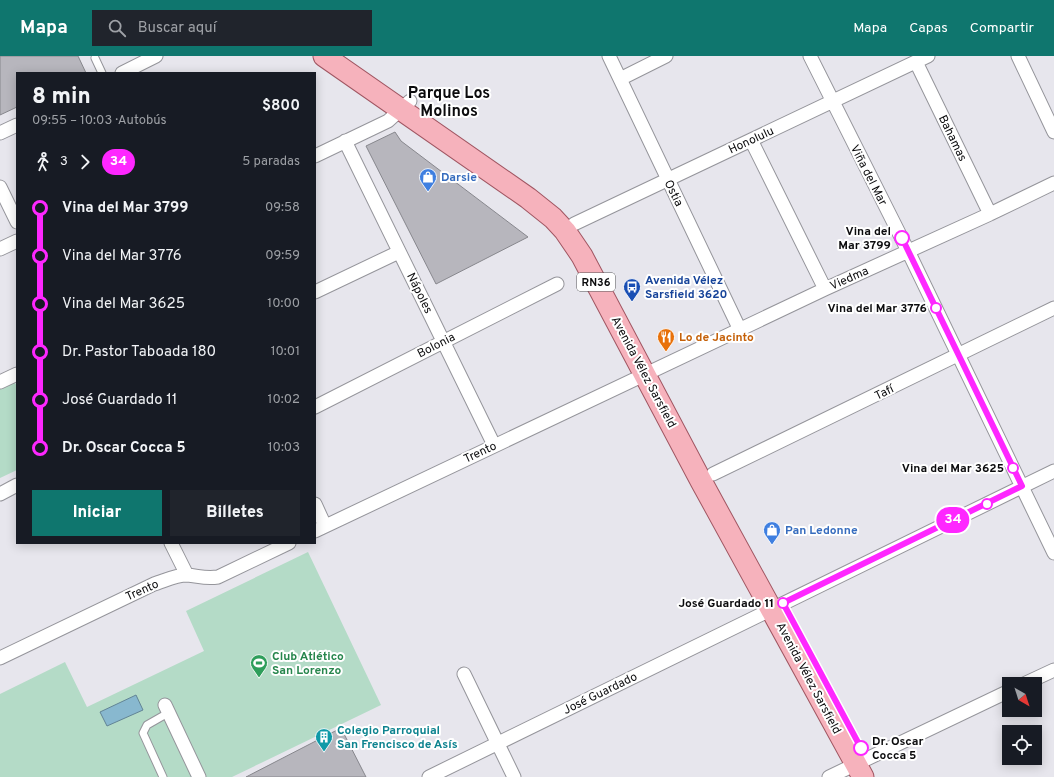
<!DOCTYPE html>
<html lang="es">
<meta charset="utf-8">
<style>
:root{--surface:#171b24;--page:#20242c;--text:#f1f3f6;--muted:#9ea1a6;--accent:#0f766e}
body{margin:0;font-family:Overpass,sans-serif;background:var(--page);color:var(--text);height:100vh;display:flex;flex-direction:column;font-size:15px;white-space:nowrap}
*{box-sizing:border-box;margin:0}
p{font-size:13px;color:var(--muted)}
.icon{flex:none;width:22px;height:22px;fill:none;stroke:currentColor;stroke-width:2;stroke-linecap:round;stroke-linejoin:round}
.map{position:relative;flex:1;overflow:hidden}
.drawer{position:absolute;left:16px;top:16px;width:300px;height:472px;display:flex;flex-direction:column;background:var(--surface);border-radius:0px;box-shadow:0 2px 10px #0003}
.drawer>*{flex:none}
.badge{padding:0 8px;border-radius:13px;font-size:14px;line-height:26px}
.needle{width:26px;rotate:141deg}
.buttons{position:absolute;left:1002px;top:621px;display:grid;gap:8px}
.buttons a{display:grid;place-items:center;width:40px;height:40px;border-radius:0px;background:var(--surface);box-shadow:0 2px 10px #0003;font-size:20px}
.map>.badge{position:absolute;translate:-50% -50%;box-shadow:0 0 0 2px #fff}
.legs{display:flex;align-items:center;gap:6px;height:44px;padding:0 16px;font-size:13px}
.legs p{margin-inline-start:auto}
.summary{display:flex;align-items:center;justify-content:space-between;height:68px;padding:0 16px}
h1{font-size:22px;font-weight:800;line-height:30px}
.cta{display:flex;gap:8px;margin-top:auto;padding:8px 16px}
.cta a{flex:1;height:46px;border-radius:0px;background:var(--accent);color:#fff;font-size:16px;font-weight:800;line-height:46px;text-align:center}
.cta a+a{background:var(--page);color:var(--text)}
ul{padding:0 16px;list-style:none}
li{display:flex;align-items:center;gap:14px;height:48px;font-size:15px}
li i{display:grid;place-items:center;width:6px;height:100%;margin:0 5px;background:currentColor}
li i::after{content:'';width:10px;height:10px;margin:-5px;border:3px solid;border-radius:50%;background:var(--surface)}
li p{margin-inline-start:auto}
li:first-child i{background:linear-gradient(#0000 50%,currentColor 0)}
li:last-child i{background:linear-gradient(currentColor 50%,#0000 0)}
header{display:flex;align-items:center;gap:24px;box-sizing:border-box;height:56px;padding:0 20px;background:var(--accent);color:#fff}
header strong{font-size:19px}
nav{display:flex;gap:22px;margin-inline-start:auto;font-size:14px}
.search{width:280px;height:36px;background:var(--page);display:flex;align-items:center;gap:10px;box-sizing:border-box;padding:0 14px;border-radius:0px;color:var(--muted);font-size:15px}
.map>svg:first-child{display:block}
.green{fill:#b4dbc7}
.water{fill:#88b8cf;stroke:#628495}
.building{fill:#b7b6bd;stroke:#87878d}
.lines{fill:none;stroke-linecap:round;stroke-linejoin:round}
.service-casing{stroke:#95959b;stroke-width:9}
.minor-casing{stroke:#95959b;stroke-width:15}
.primary-casing{stroke:#a05662;stroke-width:23}
.service{stroke:#fff;stroke-width:7}
.minor{stroke:#fff;stroke-width:13}
.primary{stroke:#f6b2bc;stroke-width:21}
.line-1-casing{stroke:#fff;stroke-width:9}
.line-1{stroke:#fe27ff;stroke-width:6}
.stop-1-dot{fill:#fff;stroke:#fe27ff;stroke-width:2}
.labels{text-anchor:middle;stroke-width:4;stroke-linejoin:round;paint-order:stroke}
.shield{fill:#fff;stroke:#545456;stroke-width:1}
.shield-label{font-size:11px;font-weight:bold;fill:#0b0b0d}
.street-label{font-size:12px;fill:#0b0b0d;stroke:#fff}
.shop-label{font-size:12px;font-weight:bold;fill:#366cbe;stroke:#fff;text-anchor:start}
.stop-label{font-size:12px;font-weight:bold;fill:#0b0b0d;stroke:#fff;text-anchor:end}
.transit-label{font-size:12px;font-weight:bold;fill:#164399;stroke:#fff;text-anchor:start}
.food-label{font-size:12px;font-weight:bold;fill:#c56008;stroke:#fff;text-anchor:start}
.leisure-label{font-size:12px;font-weight:bold;fill:#27864d;stroke:#fff;text-anchor:start}
.culture-label{font-size:12px;font-weight:bold;fill:#0d838f;stroke:#fff;text-anchor:start}
.district-label{font-size:16px;font-weight:bold;fill:#0b0b0d;stroke:#fff}
</style>
<header>
<strong>Mapa</strong>
<div class="search"><svg class="icon" aria-label="search" viewBox="0 0 24 24"><circle cx="10" cy="10" r="6"/><path d="M15 15l6 6"/></svg>Buscar aquí</div>
<nav><a>Mapa</a><a>Capas</a><a>Compartir</a></nav>
</header>
<div class="map">
<svg width="1054" height="721" viewBox="0 0 1054 721">
<rect width="100%" height="100%" fill="#e7e6ed"/>
<path class="green" d="M13,322L17,331V414L0,422V328Z
M308,496L381,649L232,721H0V638L65,606L87,651L204,595L186,555Z"/>
<path class="water" d="M136,639L143,654L107,670L100,656Z"/>
<path class="building" d="M0,0H78L86,17H17V51L0,59Z
M395,76L401,85L528,181L436,228L366,90Z
M341,672L366,721H246Z"/>
<g class="lines">
<g class="service-casing">
<path id="service" d="M95,2L102,17
M163,721L143,677L147,669L168,657"/>
</g>
<g class="minor-casing">
<path id="minor" d="M609,0L740,274
M810,0L908,195L1054,497
M1018,0L1054,76
M916,6L990,158
M122,17L156,0
M620,23L666,0
M0,77L17,69
M751,84L825,233
M345,85L494,389
M315,100L388,65L410,45
M0,131L17,166
M574,168L928,0
M0,193L17,185
M315,236L399,196
M0,326L17,318
M315,351L557,228
M713,418L1054,252
M0,438L17,429
M315,448L325,470
M315,475L825,233L990,158L1054,127
M171,487L187,519
M0,602L154,528C164,525 176,519 187,519C199,520 205,523 218,521L289,487
M464,618L514,721
M1024,628L1054,614
M165,649L199,721
M429,721L1054,415
M829,721L1009,635"/>
</g>
<g class="primary-casing">
<path id="primary" d="M324,0L528,142L553,162L565,175L582,200L701,425L863,721"/>
</g>
<use href="#service" class="service"/>
<use href="#minor" class="minor"/>
<use href="#primary" class="primary"/>
</g>
<g class="lines">
<g class="line-1-casing">
<path id="line-1" d="M861,692L783,547L1022,430L902,182"/>
</g>
<use href="#line-1" class="line-1"/>
</g>
<defs>
<g id="shop-pin" transform="scale(0.9)"><path d="M0 17L-7.5 6A9.5 9.5 0 1 1 7.5 6Z" fill="#3f7fe0" stroke="#fff"/><path d="M-5-2.5h2.3a2.7 3.5 0 0 1 5.4 0H5L5.5 6h-11ZM-1.5-2.5h3a1.5 2.3 0 0 0-3 0Z" fill="#fff"/></g>
<g id="bus-pin" transform="scale(0.9)"><path d="M0 17L-7.5 6A9.5 9.5 0 1 1 7.5 6Z" fill="#1a4fb4" stroke="#fff"/><path d="M-5-6H5V4H4V6H2V4H-2V6H-4V4H-5ZM-3.5-4V0h7V-4ZM-3.5 1.2v1.5H-2V1.2ZM2 1.2v1.5H3.5V1.2Z" fill="#fff"/></g>
<g id="restaurant-pin" transform="scale(0.9)"><path d="M0 17L-7.5 6A9.5 9.5 0 1 1 7.5 6Z" fill="#e8710a" stroke="#fff"/><path d="M-5-6h1v4h1v-4h1v4h1v-4h1v5L-1.5 .5V6h-2V.5L-5-1ZM5-6V6H3V1.5H1.5Q1.5-4 5-6Z" fill="#fff"/></g>
<g id="stadium-pin" transform="scale(0.9)"><path d="M0 17L-7.5 6A9.5 9.5 0 1 1 7.5 6Z" fill="#2e9e5b" stroke="#fff"/><path d="M0-5a6.5 5 0 1 0 0 10a6.5 5 0 1 0 0-10ZM-3.5-1.8h7v3.6h-7Z" fill="#fff"/></g>
<g id="building-pin" transform="scale(0.9)"><path d="M0 17L-7.5 6A9.5 9.5 0 1 1 7.5 6Z" fill="#0f9aa8" stroke="#fff"/><path d="M-4-6H4V6H1V3H-1V6H-4ZM-2.5-4.3h1.7v1.8h-1.7ZM.8-4.3h1.7v1.8H.8ZM-2.5-1h1.7V.8h-1.7ZM.8-1h1.7V.8H.8Z" fill="#fff"/></g>
</defs>
<g fill-rule="evenodd">
<use href="#shop-pin" x="428" y="121"/>
<use href="#bus-pin" x="632" y="231"/>
<use href="#restaurant-pin" x="666" y="281"/>
<use href="#shop-pin" x="772" y="474"/>
<use href="#stadium-pin" x="259" y="607"/>
<use href="#building-pin" x="324" y="681"/>
</g>
<g class="stop-1-dot">
<circle cx="902" cy="182" r="7"/>
<circle cx="936" cy="252" r="5"/>
<circle cx="1013" cy="412" r="5"/>
<circle cx="987" cy="448" r="5"/>
<circle cx="783" cy="547" r="5"/>
<circle cx="861" cy="692" r="7"/>
</g>
<g class="labels">
<rect class="shield" x="577" y="217" width="38" height="18" rx="3"/>
<g class="shield-label">
<text x="596" y="230">RN36</text>
</g>
<g class="street-label">
<text transform="translate(953 82) rotate(64)" y="4">Bahamas</text>
<text transform="translate(751 84) rotate(-25)" y="4">Honolulu</text>
<text transform="translate(869 119) rotate(63)" y="4">Viña del Mar</text>
<text transform="translate(674 137) rotate(64)" y="4">Ostia</text>
<text transform="translate(849 222) rotate(-24)" y="4">Viedma</text>
<text transform="translate(420 237) rotate(64)" y="4">Nápoles</text>
<text transform="translate(436 289) rotate(-27)" y="4">Bolonia</text>
<text transform="translate(644 316) rotate(62)" y="4">Avenida Vélez Sarsfield</text>
<text transform="translate(884 336) rotate(-26)" y="4">Tafí</text>
<text transform="translate(480 396) rotate(-25)" y="4">Trento</text>
<text transform="translate(142 534) rotate(-24)" y="4">Trento</text>
<text transform="translate(809 622) rotate(62)" y="4">Avenida Vélez Sarsfield</text>
<text transform="translate(600 637) rotate(-26)" y="4">José Guardado</text>
</g>
<g class="shop-label">
<text x="441" y="125">Darsie</text>
<text x="785" y="478">Pan Ledonne</text>
</g>
<g class="stop-label">
<text x="891" y="179">Vina del<tspan x="891" dy="14">Mar 3799</tspan></text>
<text x="927" y="256">Vina del Mar 3776</text>
<text x="1004" y="416">Vina del Mar 3625</text>
<text x="774" y="551">José Guardado 11</text>
<text x="872" y="689" text-anchor="start">Dr. Oscar<tspan x="872" dy="14">Cocca 5</tspan></text>
</g>
<g class="transit-label">
<text x="645" y="228">Avenida Vélez<tspan x="645" dy="14">Sarsfield 3620</tspan></text>
</g>
<g class="food-label">
<text x="679" y="285">Lo de Jacinto</text>
</g>
<g class="leisure-label">
<text x="272" y="604">Club Atlético<tspan x="272" dy="14">San Lorenzo</tspan></text>
</g>
<g class="culture-label">
<text x="337" y="678">Colegio Parroquial<tspan x="337" dy="14">San Frencisco de Asís</tspan></text>
</g>
<g class="district-label">
<text x="449" y="42">Parque Los<tspan x="449" dy="18">Molinos</tspan></text>
</g>
</g>
</svg>
<div class="buttons">
<a><svg class="needle" viewBox="-14 -14 28 28"><path d="M0-13l5 13h-10z" fill="#e53935"/><path d="M0 13l5-13h-10z" fill="#9ea1a6"/></svg></a>
<a><svg class="icon" aria-label="locate" viewBox="0 0 24 24"><circle cx="12" cy="12" r="6"/><path d="M12 2v4M12 18v4M2 12h4M18 12h4"/></svg></a>
</div>
<b class="badge" style="left:953px;top:464px;background:#fe27ff;color:#fff">34</b>
<section class="drawer">
<div class="summary"><div><h1>8 min</h1><p>09:55 – 10:03 · Autobús</p></div><b>$800</b></div>
<div class="legs"><svg class="icon" aria-label="walk" viewBox="0 0 24 24"><circle cx="13" cy="4" r="2"/><path d="M13 8l-2 6 4 7M11 14l-3 7M7 12l3-4h3l4 4"/></svg>3<svg class="icon" aria-label="forward" viewBox="0 0 24 24"><path d="M9 5l7 7-7 7"/></svg><b class="badge" style="background:#fe27ff;color:#fff">34</b><p>5 paradas</p></div>
<ul>
<li><i style="color:#fe27ff"></i><b>Vina del Mar 3799</b><p>09:58</p></li>
<li><i style="color:#fe27ff"></i><span>Vina del Mar 3776</span><p>09:59</p></li>
<li><i style="color:#fe27ff"></i><span>Vina del Mar 3625</span><p>10:00</p></li>
<li><i style="color:#fe27ff"></i><span>Dr. Pastor Taboada 180</span><p>10:01</p></li>
<li><i style="color:#fe27ff"></i><span>José Guardado 11</span><p>10:02</p></li>
<li><i style="color:#fe27ff"></i><b>Dr. Oscar Cocca 5</b><p>10:03</p></li>
</ul>
<div class="cta"><a>Iniciar</a><a>Billetes</a></div>
</section>
</div>
